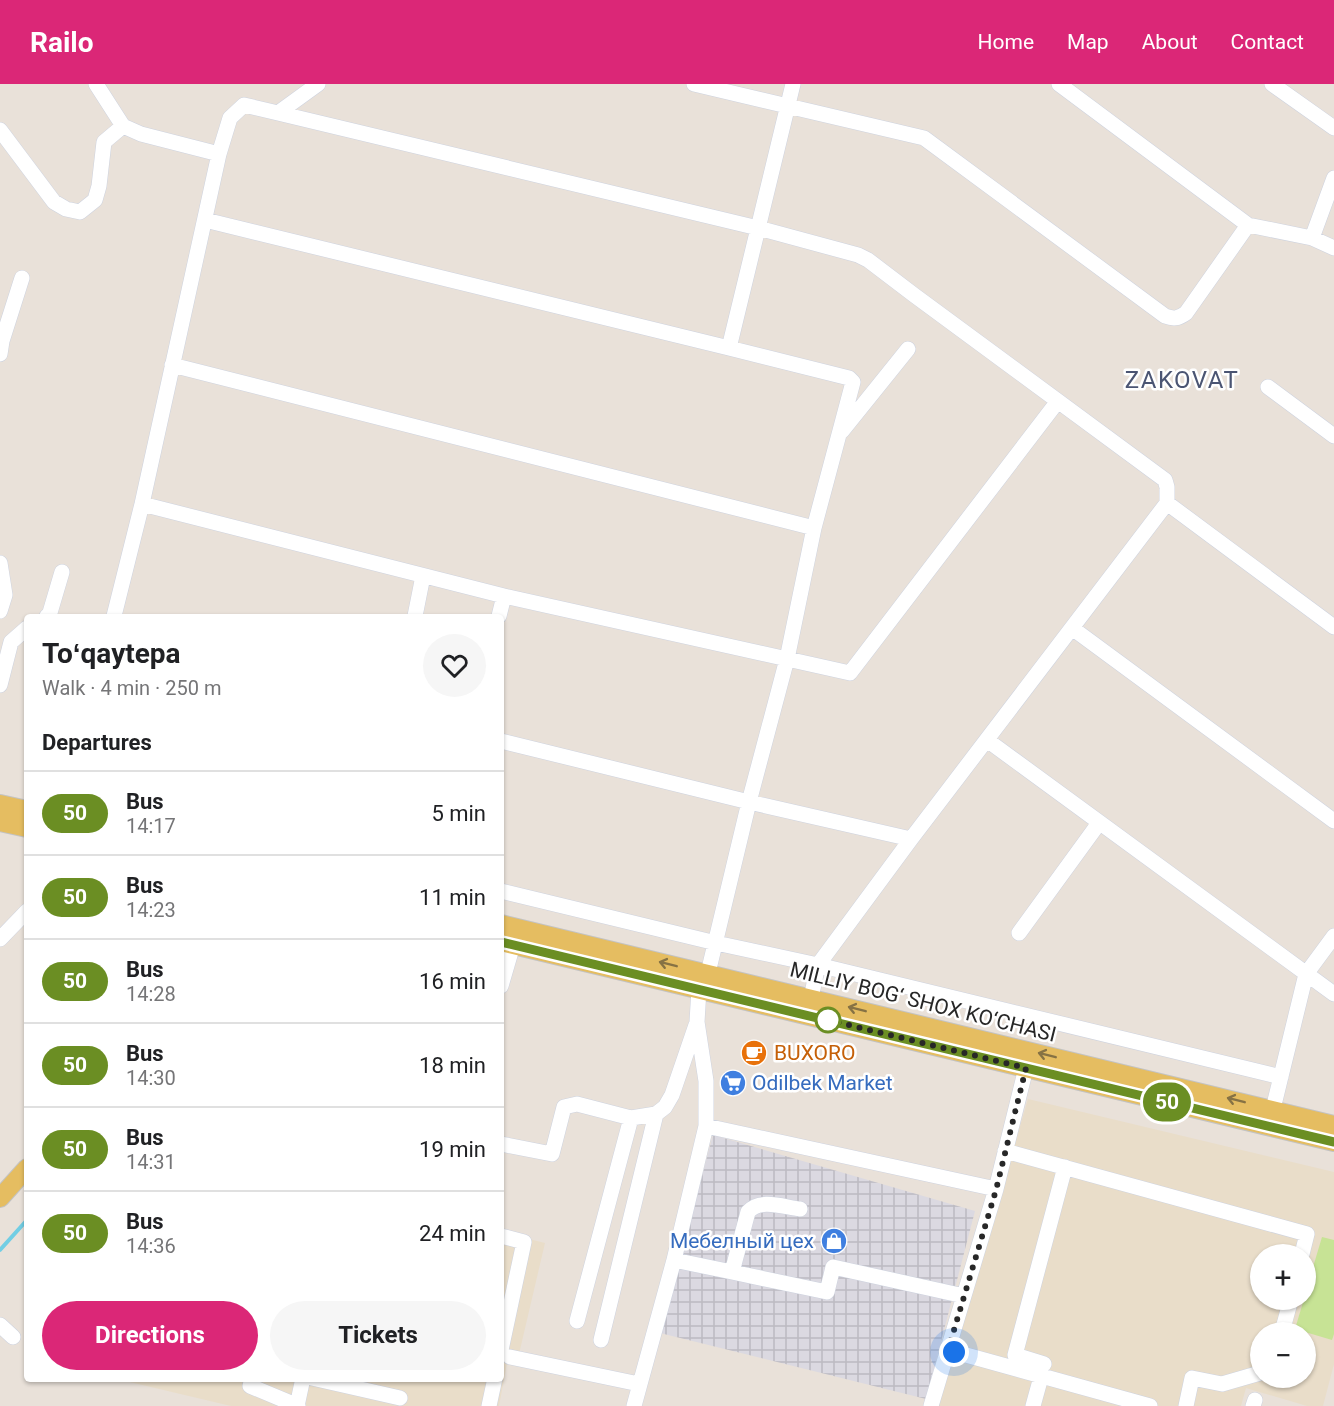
<!DOCTYPE html>
<meta charset="utf-8">
<style>
:root{--surface:#fff;--page:#f6f6f6;--text:#202124;--muted:#757577;--line:#e0e0e0;--accent:#db2777}
body{margin:0;font-family:Roboto,sans-serif;background:var(--page);color:var(--text);height:100vh;display:flex;flex-direction:column;font-size:22px;white-space:nowrap}
*{box-sizing:border-box;margin:0}
p{font-size:20px;color:var(--muted)}
.icon{flex:none;width:33px;height:33px;fill:none;stroke:currentColor;stroke-width:2;stroke-linecap:round;stroke-linejoin:round}
.map{position:relative;flex:1;overflow:hidden}
.details{position:absolute;left:24px;top:530px;width:480px;height:768px;display:flex;flex-direction:column;background:var(--surface);border-radius:6px;box-shadow:0 2px 4px #0004}
.details>*{flex:none}
.badge{padding:0 12px;border-radius:20px;font-size:21px;line-height:39px}
.fabs{position:absolute;left:1250px;top:1160px;display:grid;gap:12px}
.fabs a{display:grid;place-items:center;width:66px;height:66px;border-radius:50%;background:var(--surface);box-shadow:0 2px 4px #0004;font-size:30px}
.you{position:absolute;width:30px;height:30px;margin:-15px;border:4px solid #fff;border-radius:50%;background:#1a73e8;box-shadow:0 0 0 9px #1a73e833}
.map>.badge{position:absolute;translate:-50% -50%;box-shadow:0 0 0 3px #fff}
h2{padding:0 18px;font-size:22px;line-height:54px}
.round{display:grid;place-items:center;flex:none;width:63px;height:63px;border-radius:32px;background:var(--page)}
.headline{display:flex;align-items:center;justify-content:space-between;height:102px;padding:0 18px}
h1{font-size:28px;font-weight:700;line-height:45px}
.cta{display:flex;gap:12px;margin-top:auto;padding:12px 18px}
.cta a{flex:1;height:69px;border-radius:36px;background:var(--accent);color:#fff;font-size:24px;font-weight:700;line-height:69px;text-align:center}
.cta a+a{background:var(--page);color:var(--text)}
ul{padding:0;list-style:none}
li{display:flex;align-items:center;gap:18px;height:84px;padding:0 18px;border-top:2px solid var(--line)}
li div{flex:1}
li b{display:block;font-size:22px}
li em{font-style:normal}
li .badge{min-width:66px;font-weight:700;text-align:center}
header{display:flex;align-items:center;gap:36px;box-sizing:border-box;height:84px;padding:0 30px;background:var(--accent);color:#fff}
header strong{font-size:28px}
nav{display:flex;gap:33px;margin-inline-start:auto;font-size:21px}
.map>svg:first-child{display:block}
.industrial{fill:url(#industrial-grid)}
.education{fill:#e9ddc9;fill-rule:evenodd}
.pitch{fill:#c7e395}
.lines{fill:none;stroke-linecap:round;stroke-linejoin:round}
.stream{stroke:#72cee4;stroke-width:4}
.minor-casing{stroke:#ced3df;stroke-width:16}
.major-casing{stroke:#c3c3c3;stroke-width:20}
.minor{stroke:#fff;stroke-width:15}
.major{stroke:#e5bd61;stroke-width:18}
.oneway{stroke:#867244}
.line-casing{stroke:#fff;stroke-width:14}
.line{stroke:#6b8e23;stroke-width:9}
.walk{stroke:#272727;stroke-width:6;stroke-dasharray:0 10.8}
.stop-dot{fill:#fff;stroke:#6b8e23;stroke-width:3}
.labels{text-anchor:middle;stroke-width:5;stroke-linejoin:round;paint-order:stroke}
.street-label{font-size:21px;fill:#272727;stroke:#fff}
.food-label{font-size:21px;fill:#c56008;stroke:#fff;text-anchor:start}
.shop-label{font-size:21px;fill:#366cbe;stroke:#fff;text-anchor:start}
.quarter-label{font-size:24px;letter-spacing:1.5px;fill:#4b5573;stroke:#fff}
</style>
<header>
<strong>Railo</strong>
<nav><a>Home</a><a>Map</a><a>About</a><a>Contact</a></nav>
</header>
<div class="map">
<svg width="1334" height="1322" viewBox="0 0 1334 1322">
<defs>
<pattern id="industrial-grid" width="8" height="8" patternUnits="userSpaceOnUse" patternTransform="scale(1.5)"><rect width="8" height="8" fill="#dbd9e1"/><path d="M0 4h8M4 0v8" fill="none" stroke="#bcbac1"/></pattern>
</defs>
<rect width="100%" height="100%" fill="#e9e1d9"/>
<path class="industrial" d="M713,1051L975,1127L926,1315L660,1249Z"/>
<path class="education" d="M1028,1015L1334,1088V1280L1323,1322H1307L1246,1304L1241,1322H938ZM1260,1170H1305V1215H1260ZM1260,1248H1305V1293H1260Z
M501,1148L545,1159L519,1270L509,1269L499,1322H231L117,1295L501,1294Z"/>
<path class="pitch" d="M1322,1153L1334,1156V1250L1332,1256L1295,1245L1304,1215H1305V1210Z"/>
<g class="lines">
<path class="stream" d="M0,1166L27,1136"/>
<g class="minor-casing">
<path id="minor" d="M96,0L123,42L141,50L219,70
M694,0L924,54L1165,232C1173,235 1178,235 1186,229L1248,141
M1059,0L1248,141L1312,154L1334,164
M1272,0L1334,44
M278,29L758,144L858,171L868,176L914,211L1165,396L1167,403V419L911,755L818,881L811,914
M0,46L54,118L66,125L80,128L95,116L99,102L104,58L123,42
M205,136L729,264
M1312,154L1334,94
M0,270L2,257L22,194
M172,281L814,444
M1268,303L1334,352
M842,347L908,265
M1167,419L1334,543
M142,420L504,512L850,589L1058,317
M0,479L5,511L0,527
M47,532H49L62,488
M114,532L142,420L219,70L230,34L244,21L278,29L318,0
M415,532L423,492
M499,532L504,512
M1072,544L1334,737
M0,601L11,558L27,544
M987,656L1334,910
M501,657L749,718L911,755
M501,807L716,859L818,881L1281,993
M1019,849L1099,739
M0,855L27,827
M708,889L749,718L787,575L814,444L853,298L849,294L729,264L793,0
M501,902L513,861
M1273,1025L1306,890L1334,852
M706,1042L996,1105
M501,1060L552,1070L564,1023L577,1020L631,1034L656,1030L665,1023L672,1011L696,941
M1005,1067L1307,1150L1302,1170
M501,1152L524,1158L501,1266
M674,1176L732,1188L748,1128C760,1114 783,1123 800,1125
M732,1188L827,1208L833,1183L964,1212
M577,1237L631,1034
M0,1241L13,1253
M1282,1248L1291,1215
M601,1256L656,1030
M948,1266L1150,1322
M510,1273L639,1300
M1044,1280L1015,1271L1065,1083
M252,1294L250,1302L298,1322
M312,1294L400,1314
M297,1322L303,1294
M489,1322L495,1294
M634,1322L674,1176L706,1042V997L697,938L699,905
M931,1322L996,1105L1026,984
M1033,1322L1041,1293
M1186,1322L1192,1294L1222,1300L1260,1289
M1253,1322L1255,1316"/>
</g>
<g class="major-casing">
<path id="major" d="M0,720L27,726
M0,738L27,744
M501,840L1334,1041
M501,858L1334,1058
M0,1114L27,1084"/>
</g>
<use href="#minor" class="minor"/>
<use href="#major" class="major"/>
</g>
<defs><path id="oneway-shaft" d="M-6 0H5M1.5-3L5.5 0L1.5 3" fill="none" stroke-width="1.6" stroke-linecap="round" stroke-linejoin="round" transform="scale(1.5)"/></defs>
<g class="oneway">
<use href="#oneway-shaft" transform="translate(668 880) rotate(-166)"/>
<use href="#oneway-shaft" transform="translate(857 925) rotate(-166)"/>
<use href="#oneway-shaft" transform="translate(1047 971) rotate(-166)"/>
<use href="#oneway-shaft" transform="translate(1236 1016) rotate(-166)"/>
</g>
<g class="lines">
<g class="line-casing">
<path id="line" d="M501,858L1334,1058"/>
</g>
<use href="#line" class="line"/>
<path class="walk" d="M828,936L1026,984L996,1106L948,1266L954,1268"/>
</g>
<defs>
<g id="cafe-disc" transform="scale(1.35)"><circle r="9.5" fill="#e8710a" stroke="#fff"/><path d="M-5.5-4.5H6V0H3Q3 3.5 0 3.5H-2.5Q-5.5 3.5-5.5 0ZM3-3.2v2h1.7v-2ZM-6 4.5H4V6H-6Z" fill="#fff"/></g>
<g id="supermarket-disc" transform="scale(1.35)"><circle r="9.5" fill="#3f7fe0" stroke="#fff"/><path d="M-6-5.5h2.5l.6 2H6L4.5 2H-2.5L-4.4-4H-6ZM-1.5 3.2a1.3 1.3 0 1 0 .1 0ZM3 3.2a1.3 1.3 0 1 0 .1 0Z" fill="#fff"/></g>
<g id="shop-disc" transform="scale(1.35)"><circle r="9.5" fill="#3f7fe0" stroke="#fff"/><path d="M-5-2.5h2.3a2.7 3.5 0 0 1 5.4 0H5L5.5 6h-11ZM-1.5-2.5h3a1.5 2.3 0 0 0-3 0Z" fill="#fff"/></g>
</defs>
<g fill-rule="evenodd">
<use href="#cafe-disc" x="754" y="969"/>
<use href="#supermarket-disc" x="733" y="999"/>
<use href="#shop-disc" x="834" y="1157"/>
</g>
<circle class="stop-dot" cx="828" cy="936" r="12"/>
<g class="labels">
<g class="street-label">
<text transform="translate(923 918) rotate(14)" y="7">MILLIY BOG‘ SHOX KO‘CHASI</text>
</g>
<g class="food-label">
<text x="774" y="976">BUXORO</text>
</g>
<g class="shop-label">
<text x="752" y="1006">Odilbek Market</text>
<text x="814" y="1164" text-anchor="end">Мебелный цех</text>
</g>
<g class="quarter-label">
<text x="1182" y="304">ZAKOVAT</text>
</g>
</g>
</svg>
<div class="fabs">
<a>+</a>
<a>−</a>
</div>
<div class="you" style="left:954px;top:1268px"></div>
<b class="badge" style="left:1167px;top:1018px;background:#6b8e23;color:#fff">50</b>
<section class="details">
<div class="headline"><div><h1>Toʻqaytepa</h1><p>Walk · 4 min · 250 m</p></div><a class="round"><svg class="icon" aria-label="heart" viewBox="0 0 24 24"><path d="M12 20l-8-8c-3-5 5-10 8-4 3-6 11-1 8 4z"/></svg></a></div>
<h2>Departures</h2>
<ul>
<li><span class="badge" style="background:#6b8e23;color:#fff">50</span><div><b>Bus</b><p>14:17</p></div><em>5 min</em></li>
<li><span class="badge" style="background:#6b8e23;color:#fff">50</span><div><b>Bus</b><p>14:23</p></div><em>11 min</em></li>
<li><span class="badge" style="background:#6b8e23;color:#fff">50</span><div><b>Bus</b><p>14:28</p></div><em>16 min</em></li>
<li><span class="badge" style="background:#6b8e23;color:#fff">50</span><div><b>Bus</b><p>14:30</p></div><em>18 min</em></li>
<li><span class="badge" style="background:#6b8e23;color:#fff">50</span><div><b>Bus</b><p>14:31</p></div><em>19 min</em></li>
<li><span class="badge" style="background:#6b8e23;color:#fff">50</span><div><b>Bus</b><p>14:36</p></div><em>24 min</em></li>
</ul>
<div class="cta"><a>Directions</a><a>Tickets</a></div>
</section>
</div>
